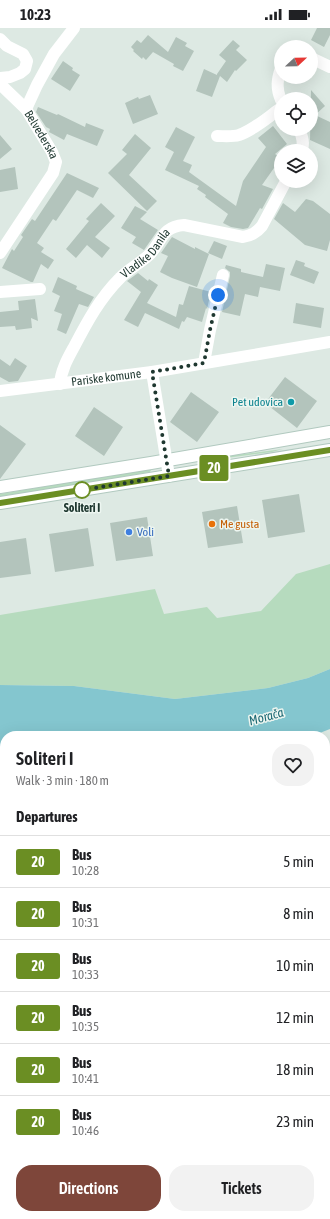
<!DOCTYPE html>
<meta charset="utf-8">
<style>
:root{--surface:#fff;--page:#f2f2f2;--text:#202124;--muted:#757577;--line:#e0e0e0;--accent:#7e463a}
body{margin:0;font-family:"Asap Condensed",sans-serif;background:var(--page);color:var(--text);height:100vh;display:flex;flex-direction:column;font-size:15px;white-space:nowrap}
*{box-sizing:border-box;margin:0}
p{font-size:13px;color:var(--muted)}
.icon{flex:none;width:22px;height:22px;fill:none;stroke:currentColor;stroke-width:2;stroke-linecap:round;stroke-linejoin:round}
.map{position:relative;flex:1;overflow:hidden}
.side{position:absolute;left:0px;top:703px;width:330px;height:488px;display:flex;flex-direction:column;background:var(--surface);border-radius:16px 16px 0 0;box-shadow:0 4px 16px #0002}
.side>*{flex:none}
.badge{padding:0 8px;border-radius:3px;font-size:14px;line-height:26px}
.needle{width:26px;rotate:68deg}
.fabs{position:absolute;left:274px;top:12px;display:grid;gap:8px}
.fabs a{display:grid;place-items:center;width:44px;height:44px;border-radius:50%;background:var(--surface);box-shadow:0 4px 16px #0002;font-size:20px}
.you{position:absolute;width:20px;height:20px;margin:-10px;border:3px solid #fff;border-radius:50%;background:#1a73e8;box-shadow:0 0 0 6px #1a73e833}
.map>.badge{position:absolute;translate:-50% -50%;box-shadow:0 0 0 2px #fff}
h2{padding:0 16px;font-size:15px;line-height:36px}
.round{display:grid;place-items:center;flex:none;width:42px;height:42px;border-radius:16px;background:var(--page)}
.summary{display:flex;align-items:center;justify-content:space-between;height:68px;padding:0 16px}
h1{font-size:19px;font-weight:600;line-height:30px}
.primary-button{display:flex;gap:8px;margin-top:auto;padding:8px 16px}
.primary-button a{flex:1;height:46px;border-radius:16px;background:var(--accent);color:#fff;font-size:16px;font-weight:600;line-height:46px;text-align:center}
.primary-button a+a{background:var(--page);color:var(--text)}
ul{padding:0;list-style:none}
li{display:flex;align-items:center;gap:12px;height:52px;padding:0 16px;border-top:1px solid var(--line)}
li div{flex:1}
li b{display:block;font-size:15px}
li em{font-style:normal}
li .badge{min-width:44px;font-weight:700;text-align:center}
.status{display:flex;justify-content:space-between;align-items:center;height:28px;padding:0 20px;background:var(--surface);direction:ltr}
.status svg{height:11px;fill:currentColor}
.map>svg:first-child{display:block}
.green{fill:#b6dbbe}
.water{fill:#84c6cf}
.building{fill:#b3c4bc}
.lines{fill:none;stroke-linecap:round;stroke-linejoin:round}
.secondary-casing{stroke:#b1c9bf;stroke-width:14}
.street{stroke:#fff;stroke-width:12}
.secondary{stroke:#fff;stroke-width:12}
.line-casing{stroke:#fff;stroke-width:9}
.line{stroke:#6b8e23;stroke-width:6}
.walk{stroke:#1f3830;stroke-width:4;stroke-dasharray:0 7.2}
.culture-dot{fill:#0f9aa8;stroke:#edf6f1;stroke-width:1.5}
.stop-dot{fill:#fff;stroke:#6b8e23;stroke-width:2}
.food-dot{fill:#e8710a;stroke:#edf6f1;stroke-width:1.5}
.shop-dot{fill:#3f7fe0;stroke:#edf6f1;stroke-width:1.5}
.labels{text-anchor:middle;stroke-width:3;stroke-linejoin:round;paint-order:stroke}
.street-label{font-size:12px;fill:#1f3830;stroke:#edf6f1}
.culture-label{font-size:12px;fill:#0d838f;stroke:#edf6f1;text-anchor:end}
.stop-label{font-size:12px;font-weight:bold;fill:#1f3830;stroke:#edf6f1}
.food-label{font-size:12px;fill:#c56008;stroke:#edf6f1;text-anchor:start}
.shop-label{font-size:12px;fill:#366cbe;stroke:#edf6f1;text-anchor:start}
.water-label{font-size:13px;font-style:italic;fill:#1b6873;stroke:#edf6f1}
</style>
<div class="status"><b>10:23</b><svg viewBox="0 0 49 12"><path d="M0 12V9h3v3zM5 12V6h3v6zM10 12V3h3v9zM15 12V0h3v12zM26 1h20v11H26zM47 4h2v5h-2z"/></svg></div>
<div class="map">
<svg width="330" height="1191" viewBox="0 0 330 1191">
<rect width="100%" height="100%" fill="#dde9e3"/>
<path class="green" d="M283,421L272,424L196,434L195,432Z
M149,441L151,442L150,444L0,470V466Z
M330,536V641L308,650L268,660L175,671L74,658L0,657V587L155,561L164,586L207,579L217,590L261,583L296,546Z
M161,1186H295L310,1191H157Z"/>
<path class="water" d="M330,641V701L312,708H5V754L0,753V657L74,658L175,671L268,660L308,650Z"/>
<path class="building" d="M317,0H330V7L324,19L311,12Z
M148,7L168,24L176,9L187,15L185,18L194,23L183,43L173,38L174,36L153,24L146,32L143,29L142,31L133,23L134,22L131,19L137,12L141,15Z
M233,12L240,18L236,22L247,32L236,43L235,42L227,54L220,48L212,69L196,63L204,41L217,47V46L226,33L219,27Z
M63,33L73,40L72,42L80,47L70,63L51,51Z
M311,62L325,78L315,87L330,94V121L310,112Z
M150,67L158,86L133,96L125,75L138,69L139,71Z
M38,79L57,87L58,86L85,99L86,95L104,102L97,118L67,106L64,112L49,104L50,101L46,99L36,84Z
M273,98L287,116L275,126L281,130V144L274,140L262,157L273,161L262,181L260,180L248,200L243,201L231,199L223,195L228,186L205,169L206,167L197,161L199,158L165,142L174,124L165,119L176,99L195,109L183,133L192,137L189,144L236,178L243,153L266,119L258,110Z
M135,106L151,120L129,147L157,173L147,183L108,145L127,126L122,122Z
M0,107L12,121L0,131Z
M15,139L18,161L0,164V142Z
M67,145L99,160L93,170L77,162L56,193L53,191L37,215L44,220L41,224L54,232L48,241L41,236L33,254H31L2,240L12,221L14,223L23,209L21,207L32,191L35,193Z
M306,171L313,173L330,186V212L327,223L305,217L274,191L283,175L295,184Z
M101,175L115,188L95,209L110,220L102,230L87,217L76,230L66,221L89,193L86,191Z
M135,178L147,184L140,191L158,202L144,222L132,215L136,209L121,200Z
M172,209L195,221V219L209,226L197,259L172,250L160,244L168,228L161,225Z
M214,213L227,218L222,231L208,225Z
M296,232L305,235L304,238L319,244L314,256L290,247Z
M266,236L285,240L280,263L260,259L258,269L245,266L240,288L222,284L230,248V244L225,240L226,237L241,241V244L263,249Z
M138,245L148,253L149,251L158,257L147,275L176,289L179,276L183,277L189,258L211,264L207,281L206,280L202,294L187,289L184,294L182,293L179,301L145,285L138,299L124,292L141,264L127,253Z
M58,249L77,258L76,261L94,269L88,279L79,276L66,306L57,302L62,286L54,283L60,268L52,264Z
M35,271L38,293L31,290L32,300L16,302L15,298L0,299V284L19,282L18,273Z
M296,275L324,280L321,300L293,295Z
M15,330L27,338L18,353L9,354L0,349V331L10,338Z
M285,349L317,373L297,400L265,375Z
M191,364L219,384L197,414L170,394Z
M94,379L123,399L104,428L75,408Z
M0,397L26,416L0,451Z
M299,466L305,504L268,510L262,472Z
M237,478L243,515L208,520L202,484Z
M147,489L153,528L116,533L110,495Z
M88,500L94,538L55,544L49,506Z
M26,510L31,546L0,550V514Z"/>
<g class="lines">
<g class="secondary-casing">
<path id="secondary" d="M0,459L151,435L330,404
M0,475L330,422
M325,834L330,832
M0,975L5,972"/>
</g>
<g class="street">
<path d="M0,11L7,18L23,26L27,33L25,41L20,45L10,49L0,50"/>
<path d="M311,30L330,39"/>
<path d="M281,40C277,52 276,60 281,72"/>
<path id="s1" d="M0,56L26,81L52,124L56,134L53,145L0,225"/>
<path d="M26,81L37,57L54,26L74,0"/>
<path d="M299,101C302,108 305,116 301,123"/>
<path d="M217,108C224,108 232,109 239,107C254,102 268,89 281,80"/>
<path d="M0,264L40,261"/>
<path d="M204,335L210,302L223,247"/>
<path d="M152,344L169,448"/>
<path id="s2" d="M60,356C61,342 68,330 74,319C87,294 100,270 120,250C128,241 144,233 151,225C163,211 162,199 184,197L243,209C252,207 256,205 262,198L286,153"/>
<path id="s3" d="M0,363L152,344L330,314"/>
<path d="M325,861H330"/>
<path d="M325,1079H330"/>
</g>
<use href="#secondary" class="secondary"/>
</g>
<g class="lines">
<g class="line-casing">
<path id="line" d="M0,475L330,422"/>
</g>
<use href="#line" class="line"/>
<path class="walk" d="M82,462L169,448L152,344L204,335L210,302L218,267"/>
</g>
<circle class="culture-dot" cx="291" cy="374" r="4"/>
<circle class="stop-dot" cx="82" cy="462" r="8"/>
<circle class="food-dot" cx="212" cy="496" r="4"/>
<circle class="shop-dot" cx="129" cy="504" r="4"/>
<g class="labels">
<g class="street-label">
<text dy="4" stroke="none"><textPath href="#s1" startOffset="66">Belvederska</textPath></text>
<text dy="4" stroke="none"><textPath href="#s2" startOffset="159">Vladike Danila</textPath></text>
<text dy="4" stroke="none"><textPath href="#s3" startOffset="107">Pariske komune</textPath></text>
</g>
<g class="culture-label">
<text x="283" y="378">Pet udovica</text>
</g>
<g class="stop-label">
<text x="82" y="484">Soliteri I</text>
</g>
<g class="food-label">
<text x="220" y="500">Me gusta</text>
</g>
<g class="shop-label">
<text x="137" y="508">Voli</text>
</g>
<g class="water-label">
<text transform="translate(266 688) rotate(-15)" y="5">Morača</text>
</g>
</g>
</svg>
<div class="fabs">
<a><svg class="needle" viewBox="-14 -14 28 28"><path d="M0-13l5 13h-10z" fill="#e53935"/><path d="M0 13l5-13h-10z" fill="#757577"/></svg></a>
<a><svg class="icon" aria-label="locate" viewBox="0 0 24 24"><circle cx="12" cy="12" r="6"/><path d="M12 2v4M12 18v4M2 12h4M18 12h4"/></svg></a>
<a><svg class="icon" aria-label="layers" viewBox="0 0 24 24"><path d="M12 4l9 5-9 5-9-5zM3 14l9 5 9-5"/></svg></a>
</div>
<div class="you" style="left:218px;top:267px"></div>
<b class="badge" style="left:214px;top:440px;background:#6b8e23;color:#fff">20</b>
<section class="side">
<div class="summary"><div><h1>Soliteri I</h1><p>Walk · 3 min · 180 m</p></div><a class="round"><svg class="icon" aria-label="heart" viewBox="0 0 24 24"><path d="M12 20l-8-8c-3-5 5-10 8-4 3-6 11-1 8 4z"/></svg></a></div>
<h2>Departures</h2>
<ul>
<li><span class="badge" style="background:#6b8e23;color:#fff">20</span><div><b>Bus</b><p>10:28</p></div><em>5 min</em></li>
<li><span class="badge" style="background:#6b8e23;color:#fff">20</span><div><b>Bus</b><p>10:31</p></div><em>8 min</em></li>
<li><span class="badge" style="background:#6b8e23;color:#fff">20</span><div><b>Bus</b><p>10:33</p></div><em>10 min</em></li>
<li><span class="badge" style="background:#6b8e23;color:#fff">20</span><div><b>Bus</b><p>10:35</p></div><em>12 min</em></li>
<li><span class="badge" style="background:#6b8e23;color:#fff">20</span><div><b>Bus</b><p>10:41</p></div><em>18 min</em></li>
<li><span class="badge" style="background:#6b8e23;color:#fff">20</span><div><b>Bus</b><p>10:46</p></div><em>23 min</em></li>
</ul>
<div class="primary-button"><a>Directions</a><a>Tickets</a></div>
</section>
</div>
